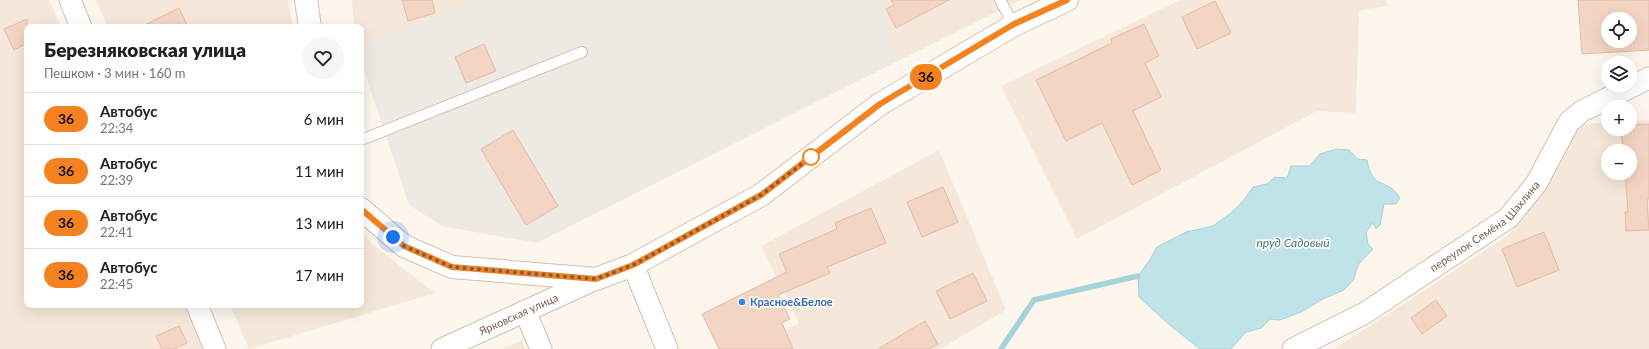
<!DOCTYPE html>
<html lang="ru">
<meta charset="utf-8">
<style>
:root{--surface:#fff;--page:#f6f6f6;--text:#202124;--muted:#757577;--line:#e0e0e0}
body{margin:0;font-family:Lato,sans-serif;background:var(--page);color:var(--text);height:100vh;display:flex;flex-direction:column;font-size:15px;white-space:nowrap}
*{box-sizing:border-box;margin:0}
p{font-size:13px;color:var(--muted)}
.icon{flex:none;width:22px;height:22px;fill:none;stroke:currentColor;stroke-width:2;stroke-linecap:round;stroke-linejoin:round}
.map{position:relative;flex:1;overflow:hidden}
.drawer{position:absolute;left:24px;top:24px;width:340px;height:284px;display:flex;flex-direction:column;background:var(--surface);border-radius:8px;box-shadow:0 4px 16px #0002}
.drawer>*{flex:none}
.badge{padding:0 8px;border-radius:13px;font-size:14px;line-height:26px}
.tools{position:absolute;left:1601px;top:12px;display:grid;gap:8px}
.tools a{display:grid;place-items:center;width:36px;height:36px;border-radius:50%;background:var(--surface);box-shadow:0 4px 16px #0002;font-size:20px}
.you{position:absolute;width:20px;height:20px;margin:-10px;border:3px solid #fff;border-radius:50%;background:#1a73e8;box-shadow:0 0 0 6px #1a73e833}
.map>.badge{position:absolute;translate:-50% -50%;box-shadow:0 0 0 2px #fff}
.round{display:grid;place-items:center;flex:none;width:42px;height:42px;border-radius:21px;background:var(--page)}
.overview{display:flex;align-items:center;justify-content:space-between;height:68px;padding:0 20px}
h1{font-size:19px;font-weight:800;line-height:30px}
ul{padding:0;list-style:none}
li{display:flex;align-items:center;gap:12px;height:52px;padding:0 20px;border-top:1px solid var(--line)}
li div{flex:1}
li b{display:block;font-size:15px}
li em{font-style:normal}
li .badge{min-width:44px;font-weight:700;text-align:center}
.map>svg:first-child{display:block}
.residential{fill:#f5e8da;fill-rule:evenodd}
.industrial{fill:#efe9e4}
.water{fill:#bfe3e8;stroke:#a5d3da}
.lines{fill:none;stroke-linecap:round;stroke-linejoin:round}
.stream{stroke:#a5d3da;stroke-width:5.5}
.building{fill:#f3d5c3;stroke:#e6bba3;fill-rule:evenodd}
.lane-casing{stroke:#d1beb0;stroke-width:12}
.street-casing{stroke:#d1beb0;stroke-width:23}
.secondary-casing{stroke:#d6c0b0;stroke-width:24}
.lane{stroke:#fff;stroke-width:10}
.street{stroke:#fff;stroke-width:21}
.secondary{stroke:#fff;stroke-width:22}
.line-casing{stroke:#fff;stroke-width:9}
.line{stroke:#f58220;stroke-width:6}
.walk{stroke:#7a5c4d;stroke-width:4;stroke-dasharray:0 7.2}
.stop-dot{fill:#fff;stroke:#f58220;stroke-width:2}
.shop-dot{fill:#3f7fe0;stroke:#fffaf3;stroke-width:1.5}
.labels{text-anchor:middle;stroke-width:3.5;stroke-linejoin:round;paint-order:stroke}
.street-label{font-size:11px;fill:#7a5c4d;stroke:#fffaf3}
.shop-label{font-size:11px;font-weight:bold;fill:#366cbe;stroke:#fffaf3;text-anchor:start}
.water-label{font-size:12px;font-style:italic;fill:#437c86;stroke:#fffaf3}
</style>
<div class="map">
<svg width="1649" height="349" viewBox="0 0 1649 349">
<rect width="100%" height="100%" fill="#fdf6ec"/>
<path class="residential" d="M0,0H49L61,27H27V305H185L204,349H0Z
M96,0H288L293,27H108Z
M352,0H480L361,46V27H354Z
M881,0H1021L896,62Z
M1180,0H1385L1388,6L1359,11L1356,113L1317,111L1077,239L1001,86Z
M1649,120V349H1334L1509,235L1582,124L1608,123V129H1630V121ZM1608,151H1630V173H1608Z
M939,150L1006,310L940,349H748L799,323L761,246Z
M361,231L373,245L435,293L249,349L230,305H361Z
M522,340L525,349H503Z"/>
<path class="industrial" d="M480,0H881L896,62L537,243L442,226L409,205L361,62V46Z"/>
<path class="water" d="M1337,149L1349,150L1358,159L1367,160C1373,192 1386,176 1400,198L1396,204H1384L1380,225L1376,229L1373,223L1366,232L1368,244L1373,249L1358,265L1354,279L1344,290L1323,299L1301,312L1280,320L1270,319L1261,328L1246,332L1231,349H1200L1172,327L1139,297L1138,276L1149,261L1157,247L1186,232L1213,226L1231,213L1244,200L1253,187L1267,184L1275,177L1287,178L1291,166H1309L1320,154Z"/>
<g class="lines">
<path class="stream" d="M1001,349L1034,300L1138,276"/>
</g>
<path class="building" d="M402,0H432L435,13L408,21Z
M891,0H949L896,28L886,9L894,5Z
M1578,0H1649V50L1582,54ZM1608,19H1630V41H1608Z
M1215,1L1231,33L1197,49L1182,17Z
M179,8L188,27H141Z
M27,19V43L14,50L4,29Z
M1144,24L1159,56L1145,63L1161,97L1133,111L1161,170L1132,185L1102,123L1066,141L1036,80L1112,43L1111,39Z
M484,44L496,71L466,83L455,57Z
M1649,124V199H1647L1649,230L1626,231L1625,212H1628L1625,173H1630V151H1623L1621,129H1630V125Z
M513,130L558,206L526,225L481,149Z
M943,187L958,222L922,237L907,202Z
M871,208L886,243L827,267L830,273L778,295L790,319L782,323L793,349H719L702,314L787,272L779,254L837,229L835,223Z
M1544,232L1559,270L1517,287L1502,249Z
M973,273L987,301L950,319L936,291Z
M1436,300L1447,316L1422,334L1411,318Z
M925,321L938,344L929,349H878Z
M179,326L187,343L174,349H162L156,336Z"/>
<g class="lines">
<g class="lane-casing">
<path id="lane" d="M1000,0L1014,25
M361,140L582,52"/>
</g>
<g class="street-casing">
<g id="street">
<path d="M70,0L81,27"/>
<path d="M633,265L667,349"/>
<path d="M197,305L215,349"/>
<path d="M525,311L541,349"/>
<path id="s1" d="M442,349L596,279"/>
<path id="s2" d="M1293,349L1365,313L1508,218L1536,184L1569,122L1582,111L1649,78"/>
</g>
</g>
<g class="secondary-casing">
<path id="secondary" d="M306,0L310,27
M361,209L404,246L452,267L596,279L633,265L761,195L880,104L1014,25L1067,0"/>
</g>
<use href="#lane" class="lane"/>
<use href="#street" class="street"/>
<use href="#secondary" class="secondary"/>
</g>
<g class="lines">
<g class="line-casing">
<path id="line" d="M361,209L404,246L452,267L596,279L633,265L761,195L880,104L1014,24L1067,0"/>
</g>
<use href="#line" class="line"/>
<path class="walk" d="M393,237L404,246L452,267L596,279L633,265L761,195L811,157"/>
</g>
<circle class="stop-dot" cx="811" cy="157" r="8"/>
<circle class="shop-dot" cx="742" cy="302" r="4"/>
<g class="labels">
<g class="street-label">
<text dy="4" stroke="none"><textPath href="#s2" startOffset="229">переулок Семёна Шахлина</textPath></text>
<text dy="4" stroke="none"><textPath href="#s1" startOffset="84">Ярковская улица</textPath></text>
</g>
<g class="shop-label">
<text x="750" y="306">Красное&amp;Белое</text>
</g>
<g class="water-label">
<text x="1293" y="247">пруд Садовый</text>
</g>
</g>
</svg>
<div class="tools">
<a><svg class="icon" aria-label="locate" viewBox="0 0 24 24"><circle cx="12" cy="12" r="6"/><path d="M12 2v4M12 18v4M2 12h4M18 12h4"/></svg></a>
<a><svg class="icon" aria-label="layers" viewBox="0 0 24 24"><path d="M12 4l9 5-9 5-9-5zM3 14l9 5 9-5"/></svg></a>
<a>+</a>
<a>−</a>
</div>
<div class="you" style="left:393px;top:237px"></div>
<b class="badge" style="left:926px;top:77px;background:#f58220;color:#111">36</b>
<section class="drawer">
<div class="overview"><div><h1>Березняковская улица</h1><p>Пешком · 3 мин · 160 m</p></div><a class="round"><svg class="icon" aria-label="heart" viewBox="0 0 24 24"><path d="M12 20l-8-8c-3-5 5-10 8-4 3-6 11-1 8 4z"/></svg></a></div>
<ul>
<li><span class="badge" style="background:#f58220;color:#111">36</span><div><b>Автобус</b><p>22:34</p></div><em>6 мин</em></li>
<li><span class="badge" style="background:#f58220;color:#111">36</span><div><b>Автобус</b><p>22:39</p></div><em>11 мин</em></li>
<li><span class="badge" style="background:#f58220;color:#111">36</span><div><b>Автобус</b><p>22:41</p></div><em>13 мин</em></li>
<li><span class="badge" style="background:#f58220;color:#111">36</span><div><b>Автобус</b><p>22:45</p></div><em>17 мин</em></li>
</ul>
</section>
</div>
